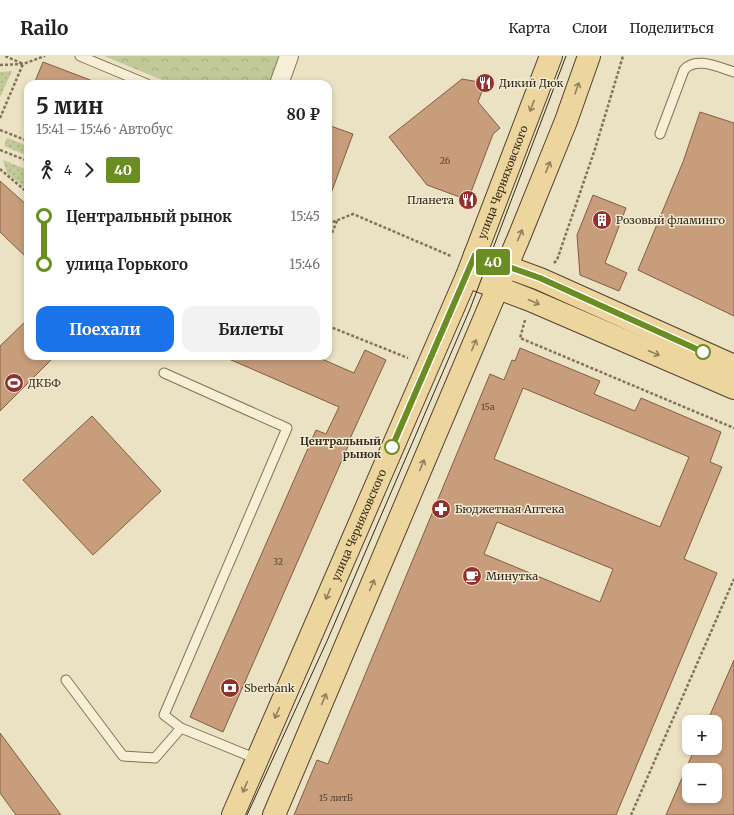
<!DOCTYPE html>
<html lang="ru">
<meta charset="utf-8">
<style>
:root{--surface:#fff;--page:#f2f2f2;--text:#222;--muted:#767676;--line:#e0e0e0;--accent:#1a73e8}
body{margin:0;font-family:Merriweather,serif;background:var(--page);color:var(--text);height:100vh;display:flex;flex-direction:column;font-size:15px;white-space:nowrap}
*{box-sizing:border-box;margin:0}
p{font-size:13px;color:var(--muted)}
.icon{flex:none;width:22px;height:22px;fill:none;stroke:currentColor;stroke-width:2;stroke-linecap:round;stroke-linejoin:round}
.map{position:relative;flex:1;overflow:hidden}
.sheet{position:absolute;left:24px;top:24px;width:308px;height:280px;display:flex;flex-direction:column;background:var(--surface);border-radius:12px;box-shadow:0 2px 6px #0003}
.sheet>*{flex:none}
.badge{padding:0 8px;border-radius:3px;font-size:14px;line-height:26px}
.buttons{position:absolute;left:682px;top:659px;display:grid;gap:8px}
.buttons a{display:grid;place-items:center;width:40px;height:40px;border-radius:8px;background:var(--surface);box-shadow:0 2px 6px #0003;font-size:20px}
.map>.badge{position:absolute;translate:-50% -50%;box-shadow:0 0 0 2px #fff}
.legs{display:flex;align-items:center;gap:6px;height:44px;padding:0 12px;font-size:13px}
.legs p{margin-inline-start:auto}
.headline{display:flex;align-items:center;justify-content:space-between;height:68px;padding:0 12px}
h1{font-size:22px;font-weight:700;line-height:30px}
.button{display:flex;gap:8px;margin-top:auto;padding:8px 12px}
.button a{flex:1;height:46px;border-radius:12px;background:var(--accent);color:#fff;font-size:16px;font-weight:700;line-height:46px;text-align:center}
.button a+a{background:var(--page);color:var(--text)}
ul{padding:0 12px;list-style:none}
li{display:flex;align-items:center;gap:14px;height:48px;font-size:15px}
li i{display:grid;place-items:center;width:6px;height:100%;margin:0 5px;background:currentColor}
li i::after{content:'';width:10px;height:10px;margin:-5px;border:3px solid;border-radius:50%;background:var(--surface)}
li p{margin-inline-start:auto}
li:first-child i{background:linear-gradient(#0000 50%,currentColor 0)}
li:last-child i{background:linear-gradient(currentColor 50%,#0000 0)}
header{display:flex;align-items:center;gap:24px;box-sizing:border-box;height:56px;padding:0 20px;background:var(--surface);border-bottom:1px solid var(--line)}
header strong{font-size:19px}
nav{display:flex;gap:22px;margin-inline-start:auto;font-size:14px}
.map>svg:first-child{display:block}
.grass{fill:url(#grass-dots)}
.forest{fill:url(#forest-crowns)}
.building{fill:#c79d7b;stroke:#825e42;fill-rule:evenodd}
.lines{fill:none;stroke-linecap:round;stroke-linejoin:round}
.service-casing{stroke:#84725b;stroke-width:11}
.minor-casing{stroke:#84725b;stroke-width:20}
.primary-casing{stroke:#52412f;stroke-width:24}
.path{stroke:#84725b;stroke-width:2.5;stroke-dasharray:3 2;stroke-linecap:butt}
.service{stroke:#f7eed6;stroke-width:9}
.minor{stroke:#f7eed6;stroke-width:18}
.primary{stroke:#edd69d;stroke-width:22}
.tram{stroke:#352a1e;stroke-width:1}
.oneway{stroke:#91805e}
.line-1-casing{stroke:#fff;stroke-width:9}
.line-1{stroke:#6b8e23;stroke-width:6}
.stop-1-dot{fill:#fff;stroke:#6b8e23;stroke-width:2}
.labels{text-anchor:middle;stroke-width:3;stroke-linejoin:round;paint-order:stroke}
.number-label{font-size:9px;fill:#5a4735}
.poi-label{font-size:11px;fill:#352a1e;stroke:#f3ebd2;text-anchor:start}
.street-label{font-size:11px;fill:#352a1e;stroke:#f3ebd2}
.stop-label{font-size:11px;font-weight:bold;fill:#352a1e;stroke:#f3ebd2;text-anchor:end}
</style>
<header>
<strong>Railo</strong>
<nav><a>Карта</a><a>Слои</a><a>Поделиться</a></nav>
</header>
<div class="map">
<svg width="734" height="759" viewBox="0 0 734 759">
<defs>
<pattern id="grass-dots" width="8" height="8" patternUnits="userSpaceOnUse"><rect width="8" height="8" fill="#c1c998"/><path d="M2 2h.1M6 6h.1" fill="none" stroke="#a6ad83" stroke-width="1.8" stroke-linecap="round"/></pattern>
<pattern id="forest-crowns" width="20" height="18" patternUnits="userSpaceOnUse"><rect width="20" height="18" fill="#c1c998"/><path d="M2 6a3 3 0 1 1 6 0M12 15a3 3 0 1 1 6 0" fill="none" stroke="#a6ad83"/></pattern>
</defs>
<rect width="100%" height="100%" fill="#ebe1c3"/>
<path class="grass" d="M12,15L0,41V16Z
M7,82L28,90V100L4,90Z
M3,104L28,114V134L7,117Z"/>
<path class="forest" d="M104,0H278L270,28H172Z"/>
<path class="building" d="M43,6L98,27V28H34Z
M462,23L485,27L478,46L500,72L493,78L468,144L427,129L389,81Z
M700,56L734,67V260L638,214L683,106Z
M328,69L353,78L330,140L328,139Z
M0,125L28,150V203L0,176Z
M593,139L626,152L605,207L627,217L619,235L580,219L577,179Z
M28,263V300H55L0,355V290Z
M520,292L600,325L594,338L635,355L641,342L721,376L710,406L722,411L684,503L717,517L616,759H294L317,704L328,708L490,318L504,324L512,304L515,305ZM523,332L689,401L660,471L494,403ZM497,466L613,513L600,546L484,498Z
M365,294L386,304L348,387L349,388L223,676L190,661L316,374L326,378L339,351L222,300H315L354,317Z
M92,360L161,435L93,499L23,424Z
M734,604V759H666L695,692H715V666H707ZM689,714H715V740H689Z
M0,677L61,759H16L0,737Z"/>
<g class="lines">
<g class="service-casing">
<path id="service" d="M80,0L147,28
M660,78L684,14C695,0 718,11 734,16
M164,317L287,372L164,659L181,672L257,703
M66,624L123,700L155,702L181,672"/>
</g>
<g class="minor-casing">
<path id="minor" d="M279,28L289,0"/>
</g>
<g class="primary-casing">
<g id="primary">
<path d="M475,199L540,223L734,310"/>
<path d="M467,220L530,244L734,332"/>
<path id="s1" d="M233,759L467,220L551,0"/>
<path d="M274,759L519,181L566,65L589,0"/>
</g>
</g>
<path class="path" d="M0,9L23,8L45,0
M0,62L23,8L5,0
M0,74L28,85
M0,94L28,105
M0,113L28,137
M328,168L353,158L451,200
M328,186L337,165
M554,207L557,204L595,93L623,0
M525,264L520,282L734,372
M328,270L408,302
M631,759L734,523"/>
<use href="#service" class="service"/>
<use href="#minor" class="minor"/>
<use href="#primary" class="primary"/>
<path class="tram" d="M247,759L327,585L470,253L566,0"/>
</g>
<defs><path id="oneway-shaft" d="M-6 0H5M1.5-3L5.5 0L1.5 3" fill="none" stroke-width="1.6" stroke-linecap="round" stroke-linejoin="round"/></defs>
<g class="oneway">
<use href="#oneway-shaft" transform="translate(577 32) rotate(-71)"/>
<use href="#oneway-shaft" transform="translate(532 50) rotate(111)"/>
<use href="#oneway-shaft" transform="translate(548 111) rotate(-68)"/>
<use href="#oneway-shaft" transform="translate(520 179) rotate(-67)"/>
<use href="#oneway-shaft" transform="translate(534 246) rotate(23)"/>
<use href="#oneway-shaft" transform="translate(474 289) rotate(-67)"/>
<use href="#oneway-shaft" transform="translate(654 297) rotate(23)"/>
<use href="#oneway-shaft" transform="translate(422 409) rotate(-67)"/>
<use href="#oneway-shaft" transform="translate(372 529) rotate(-67)"/>
<use href="#oneway-shaft" transform="translate(328 538) rotate(113)"/>
<use href="#oneway-shaft" transform="translate(324 643) rotate(-67)"/>
<use href="#oneway-shaft" transform="translate(277 657) rotate(113)"/>
<use href="#oneway-shaft" transform="translate(245 731) rotate(113)"/>
</g>
<g class="lines">
<g class="line-1-casing">
<path id="line-1" d="M392,391L475,199L540,222L703,296"/>
</g>
<use href="#line-1" class="line-1"/>
</g>
<defs>
<g id="restaurant-disc" transform="scale(1)"><circle r="9.5" fill="#90312f" stroke="#f3ebd2"/><path d="M-5-6h1v4h1v-4h1v4h1v-4h1v5L-1.5 .5V6h-2V.5L-5-1ZM5-6V6H3V1.5H1.5Q1.5-4 5-6Z" fill="#fff"/></g>
<g id="building-disc" transform="scale(1)"><circle r="9.5" fill="#90312f" stroke="#f3ebd2"/><path d="M-4-6H4V6H1V3H-1V6H-4ZM-2.5-4.3h1.7v1.8h-1.7ZM.8-4.3h1.7v1.8H.8ZM-2.5-1h1.7V.8h-1.7ZM.8-1h1.7V.8H.8Z" fill="#fff"/></g>
<g id="stadium-disc" transform="scale(1)"><circle r="9.5" fill="#90312f" stroke="#f3ebd2"/><path d="M0-5a6.5 5 0 1 0 0 10a6.5 5 0 1 0 0-10ZM-3.5-1.8h7v3.6h-7Z" fill="#fff"/></g>
<g id="pharmacy-disc" transform="scale(1)"><circle r="9.5" fill="#90312f" stroke="#f3ebd2"/><path d="M-2-6h4v4h4v4h-4v4h-4v-4h-4v-4h4Z" fill="#fff"/></g>
<g id="cafe-disc" transform="scale(1)"><circle r="9.5" fill="#90312f" stroke="#f3ebd2"/><path d="M-5.5-4.5H6V0H3Q3 3.5 0 3.5H-2.5Q-5.5 3.5-5.5 0ZM3-3.2v2h1.7v-2ZM-6 4.5H4V6H-6Z" fill="#fff"/></g>
<g id="bank-disc" transform="scale(1)"><circle r="9.5" fill="#90312f" stroke="#f3ebd2"/><path d="M-6-4H6V4H-6ZM0-2.3a2.3 2.3 0 1 0 0 4.6a2.3 2.3 0 1 0 0-4.6Z" fill="#fff"/></g>
</defs>
<g fill-rule="evenodd">
<use href="#restaurant-disc" x="485" y="27"/>
<use href="#restaurant-disc" x="468" y="144"/>
<use href="#building-disc" x="602" y="164"/>
<use href="#stadium-disc" x="14" y="327"/>
<use href="#pharmacy-disc" x="441" y="453"/>
<use href="#cafe-disc" x="472" y="520"/>
<use href="#bank-disc" x="230" y="632"/>
</g>
<g class="stop-1-dot">
<circle cx="703" cy="296" r="7"/>
<circle cx="392" cy="391" r="7"/>
</g>
<g class="labels">
<g class="number-label">
<text x="445" y="108">26</text>
<text x="488" y="354">15a</text>
<text x="278" y="509">32</text>
<text x="336" y="745">15 литБ</text>
</g>
<g class="poi-label">
<text x="499" y="31">Дикий Дюк</text>
<text x="454" y="148" text-anchor="end">Планета</text>
<text x="616" y="168">Розовый фламинго</text>
<text x="28" y="331">ДКБФ</text>
<text x="455" y="457">Бюджетная Аптека</text>
<text x="486" y="524">Минутка</text>
<text x="244" y="636">Sberbank</text>
</g>
<g class="street-label">
<text dy="4" stroke="none"><textPath href="#s1" startOffset="688">улица Черняховского</textPath></text>
<text dy="4" stroke="none"><textPath href="#s1" startOffset="316">улица Черняховского</textPath></text>
</g>
<g class="stop-label">
<text x="381" y="389">Центральный<tspan x="381" dy="13">рынок</tspan></text>
</g>
</g>
</svg>
<div class="buttons">
<a>+</a>
<a>−</a>
</div>
<b class="badge" style="left:493px;top:206px;background:#6b8e23;color:#fff">40</b>
<section class="sheet">
<div class="headline"><div><h1>5 мин</h1><p>15:41 – 15:46 · Автобус</p></div><b>80 ₽</b></div>
<div class="legs"><svg class="icon" aria-label="walk" viewBox="0 0 24 24"><circle cx="13" cy="4" r="2"/><path d="M13 8l-2 6 4 7M11 14l-3 7M7 12l3-4h3l4 4"/></svg>4<svg class="icon" aria-label="forward" viewBox="0 0 24 24"><path d="M9 5l7 7-7 7"/></svg><b class="badge" style="background:#6b8e23;color:#fff">40</b></div>
<ul>
<li><i style="color:#6b8e23"></i><b>Центральный рынок</b><p>15:45</p></li>
<li><i style="color:#6b8e23"></i><b>улица Горького</b><p>15:46</p></li>
</ul>
<div class="button"><a>Поехали</a><a>Билеты</a></div>
</section>
</div>
